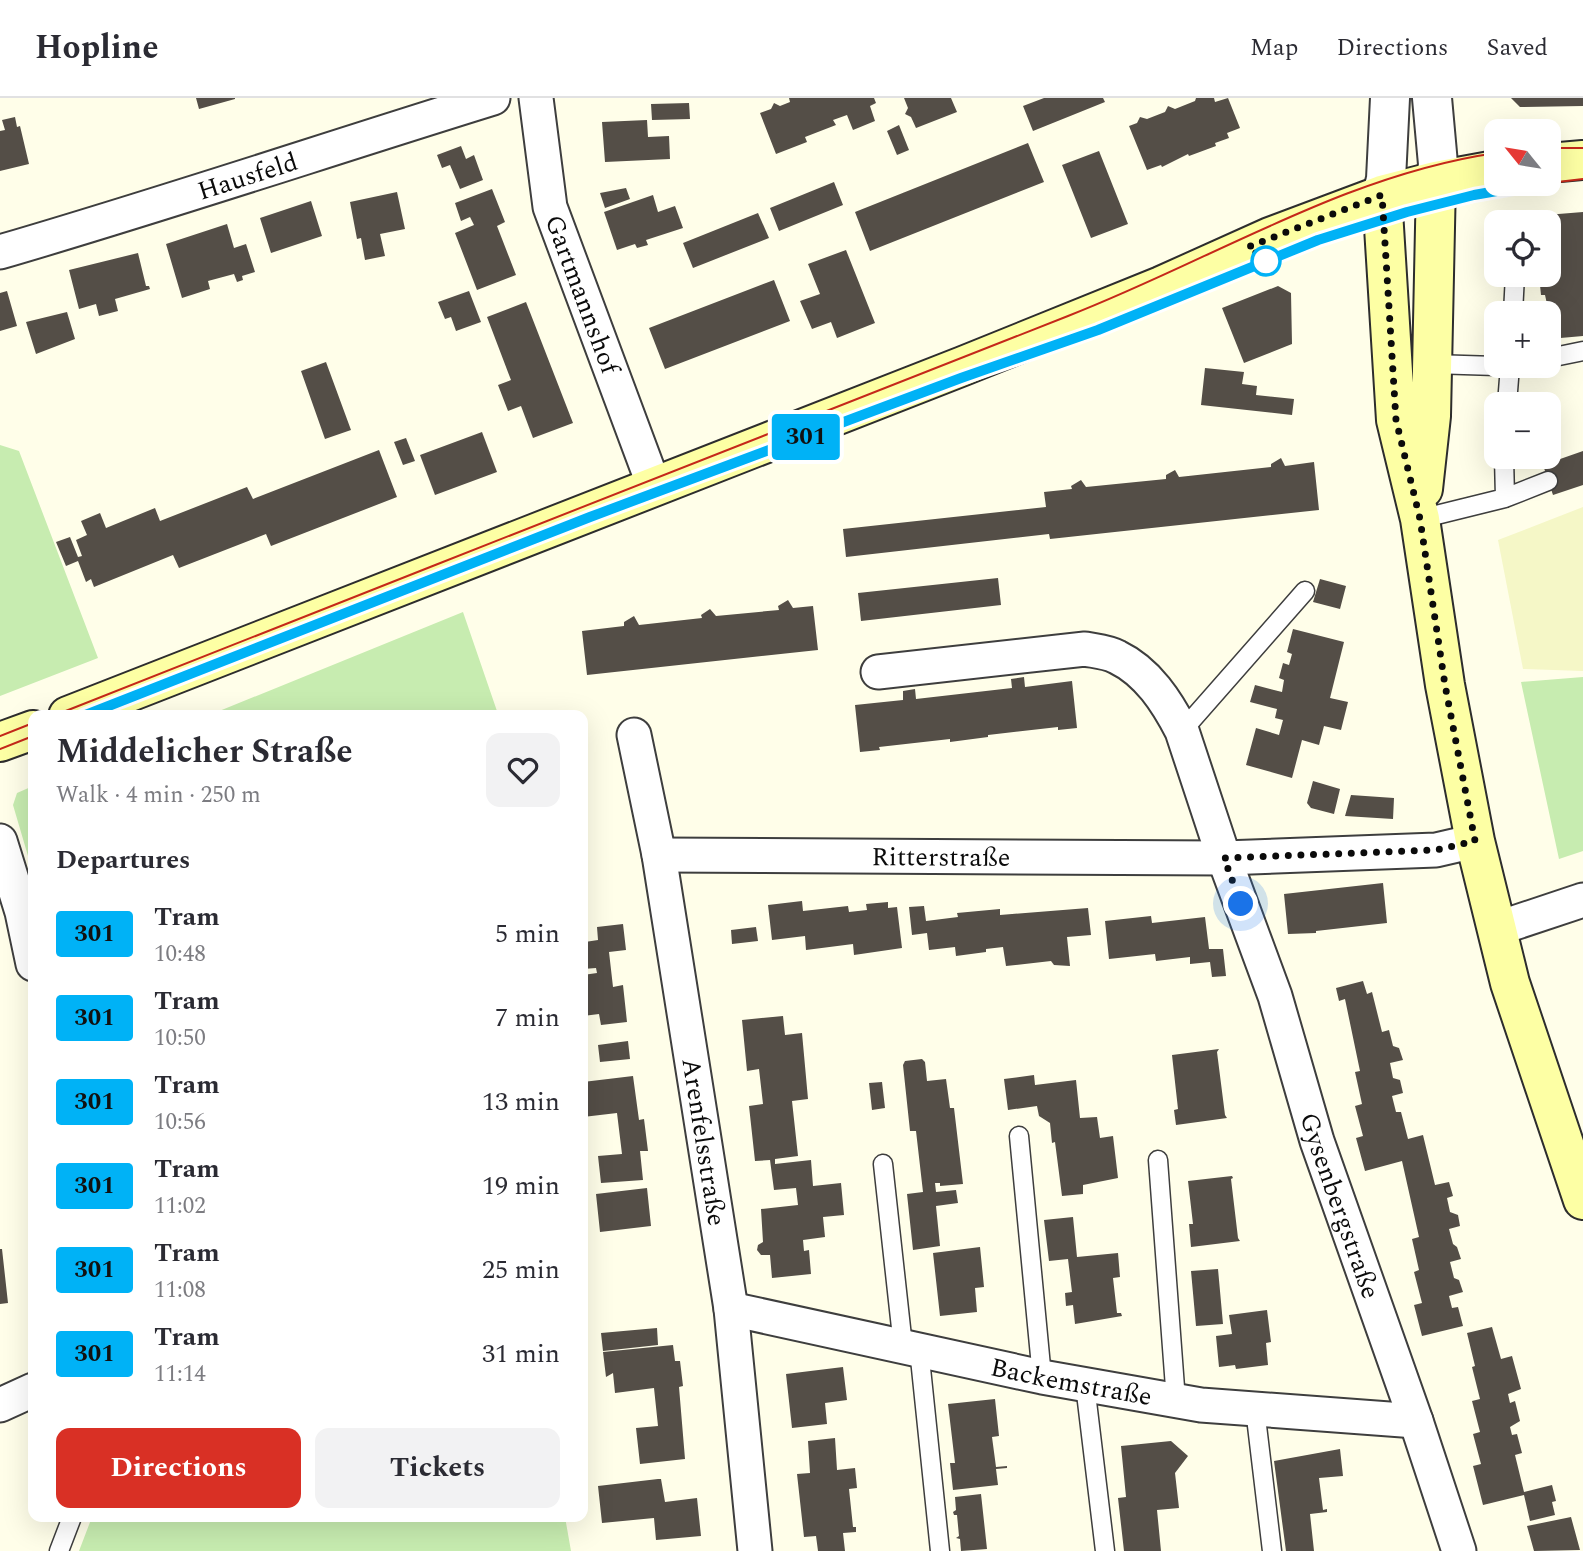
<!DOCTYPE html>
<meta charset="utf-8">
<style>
:root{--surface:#fff;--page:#f2f2f3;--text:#2b2b33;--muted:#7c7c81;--line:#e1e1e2;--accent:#d93025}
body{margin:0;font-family:Spectral,serif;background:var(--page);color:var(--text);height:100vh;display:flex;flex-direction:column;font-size:26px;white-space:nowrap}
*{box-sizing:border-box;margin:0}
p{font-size:23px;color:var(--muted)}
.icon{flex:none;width:38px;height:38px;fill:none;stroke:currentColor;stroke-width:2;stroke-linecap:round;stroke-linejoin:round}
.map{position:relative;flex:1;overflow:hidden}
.drawer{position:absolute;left:28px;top:612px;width:560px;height:812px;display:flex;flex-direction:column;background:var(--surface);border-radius:14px;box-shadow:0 7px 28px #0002}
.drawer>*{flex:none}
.badge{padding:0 14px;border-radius:5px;font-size:24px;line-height:46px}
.needle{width:46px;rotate:300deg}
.tools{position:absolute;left:1484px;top:21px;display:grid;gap:14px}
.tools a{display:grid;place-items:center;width:77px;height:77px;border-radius:14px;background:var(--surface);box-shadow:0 7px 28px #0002;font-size:35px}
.you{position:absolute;width:35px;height:35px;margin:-18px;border:5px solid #fff;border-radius:50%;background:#1a73e8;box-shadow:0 0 0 10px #1a73e833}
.map>.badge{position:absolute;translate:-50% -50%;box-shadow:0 0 0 4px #fff}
h2{padding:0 28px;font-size:26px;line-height:63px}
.round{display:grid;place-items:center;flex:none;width:74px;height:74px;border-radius:14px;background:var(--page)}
.headline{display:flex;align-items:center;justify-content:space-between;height:119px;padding:0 28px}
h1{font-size:33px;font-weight:700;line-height:52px}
.cta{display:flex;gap:14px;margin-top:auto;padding:14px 28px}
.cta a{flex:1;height:80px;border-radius:14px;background:var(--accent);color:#fff;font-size:28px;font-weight:700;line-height:80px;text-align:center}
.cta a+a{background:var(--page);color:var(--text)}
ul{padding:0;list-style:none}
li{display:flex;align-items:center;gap:21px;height:84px;padding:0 28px}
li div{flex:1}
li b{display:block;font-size:26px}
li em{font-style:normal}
li .badge{min-width:77px;font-weight:700;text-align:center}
header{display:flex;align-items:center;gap:42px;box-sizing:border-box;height:98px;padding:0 35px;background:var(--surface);border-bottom:2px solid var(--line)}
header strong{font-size:33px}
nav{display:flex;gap:38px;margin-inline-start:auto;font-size:24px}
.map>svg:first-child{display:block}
.farmland{fill:#f5f7c7}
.green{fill:#c7ecb0}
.building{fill:#544e47}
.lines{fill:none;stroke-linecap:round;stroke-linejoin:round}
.service-casing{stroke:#3e3e3e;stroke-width:21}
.minor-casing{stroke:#3e3e3e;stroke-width:37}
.tertiary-casing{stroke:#3e3e3e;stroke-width:42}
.secondary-casing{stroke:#2d2d2d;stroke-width:42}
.service{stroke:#fff;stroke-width:18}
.minor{stroke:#fff;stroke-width:33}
.tertiary{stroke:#fff;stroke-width:38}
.secondary{stroke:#fdffa4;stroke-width:38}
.tram{stroke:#c52819;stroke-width:2}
.line-casing{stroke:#fff;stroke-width:16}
.line{stroke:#00b2f6;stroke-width:10}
.walk{stroke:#0b0b0b;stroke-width:7;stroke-dasharray:0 12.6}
.stop-dot{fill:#fff;stroke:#00b2f6;stroke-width:3.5}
.labels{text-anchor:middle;stroke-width:7;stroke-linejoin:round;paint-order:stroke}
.street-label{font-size:26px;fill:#0b0b0b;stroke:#fff}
</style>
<header>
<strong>Hopline</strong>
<nav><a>Map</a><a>Directions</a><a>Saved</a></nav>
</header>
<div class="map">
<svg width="1583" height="1453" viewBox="0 0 1583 1453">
<rect width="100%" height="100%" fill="#fffee9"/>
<path class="farmland" d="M1583,409V573L1523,571L1498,442Z"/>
<path class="green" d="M0,347L19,353L98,560L0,598Z
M463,514L498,616L495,618H207Z
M1583,579V753L1559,761L1521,584Z
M33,688V775L13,707L17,695Z
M92,1419H565L571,1453H79Z"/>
<path class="building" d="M196,0H235V1L199,11Z
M789,0H874L876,5L870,8L875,23L853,32L847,17L833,22L836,27L805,39L807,44L776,56L760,15L771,11L774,5L780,8L790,4Z
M904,0H951L957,14L916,30L911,19L905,16L908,10Z
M1044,0H1103L1105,4L1033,33L1023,8Z
M1196,0H1214L1215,4L1228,0L1240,30L1227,35L1229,40L1215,45L1216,48L1189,58L1188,56L1162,69L1161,67L1147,72L1129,28L1137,25L1140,19L1147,21L1165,14L1168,8L1175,11L1195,3Z
M1511,0H1583V8L1520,9Z
M689,5L690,21L652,22L651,6Z
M15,19L17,29L20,28L29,66L0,73V33L5,32L2,22Z
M647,22L648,39L669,38L670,61L605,64L602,24Z
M899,27L909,52L897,57L887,33Z
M1028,45L1044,84L870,153L855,114Z
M461,48L466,61L474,57L483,82L460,91L450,67L442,70L437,57Z
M1099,53L1128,126L1091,140L1062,67Z
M834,84L843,107L779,133L770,110Z
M626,90L630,101L605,110L600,95Z
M492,91L505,124L497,128L516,177L477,192L455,135L474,127L470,119L461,123L455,105Z
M397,94L405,131L380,136L385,158L365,162L361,140L357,141L350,104Z
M653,97L658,114L675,108L683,130L646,142L648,147L637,150L635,146L617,152L604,114Z
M311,103L322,138L271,155L260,120Z
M1583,114V238L1549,241V215L1545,197H1541L1539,177H1549V124H1535L1534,118Z
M758,115L769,140L693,170L683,145Z
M227,126L234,150L246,146L255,174L242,178L243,182L237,184L234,176L208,183L210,191L182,200L166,146Z
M846,152L875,225L837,240L831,224L812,231L800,203L820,196L808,166Z
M138,155L146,188H149L150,191L115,201L118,213L99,218L96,206L79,211L69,172Z
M774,182L790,223L665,271L649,230Z
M1278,188L1291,195L1292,246L1244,265L1222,210Z
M7,193L17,228L0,233V195Z
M469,193L481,224L456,233L451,219L445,221L438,204Z
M526,204L573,325L533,340L521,308L508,313L498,287L511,282L487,219Z
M67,214L75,241L36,256L26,224Z
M326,264L351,332L325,341L301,273Z
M1205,270L1244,274L1242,286L1257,288L1256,297L1294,301L1292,317L1201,307Z
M482,334L497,374L435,397L420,357Z
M406,340L415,363L403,367L394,344Z
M379,352L397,399L271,448L266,436L179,470L173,457L94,489L91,481L86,484L78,463L66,468L56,444L70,439L78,459L82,458L76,442L87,437L81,423L100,415L106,430L155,410L160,423L247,389L253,401Z
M1583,353V387L1553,397L1543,367Z
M1281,360L1285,368L1314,364L1319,412L1050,441L1049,436L846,459L843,431L1046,409L1044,394L1072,391L1071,388L1081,382L1086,389L1166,381V377L1175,372L1179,379L1271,369V366Z
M998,480L1001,507L861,523L858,495Z
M1320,481L1346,488L1340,511L1313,504Z
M788,502L793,510L813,508L818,552L587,577L582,533L624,528V524L634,518L639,527L702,520L701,517L710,511L716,518L779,512L778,508Z
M1293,531L1344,544L1330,600L1348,604L1341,632L1324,628L1319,647L1302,642L1292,680L1246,667L1256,630L1279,637L1283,622L1275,620L1277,611L1250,604L1255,587L1282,594L1284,582L1279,580L1283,565L1289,567L1292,556L1287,554Z
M1024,579L1025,589L1072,583L1077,630L1058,632V629L988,637V639L950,644V641L879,649L880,652L860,654L855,607L903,602V593L915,591L916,601L1012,590L1011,581Z
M1313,683L1340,691L1334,716L1311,710L1307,705Z
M1351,697L1394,700L1393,721L1345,718Z
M1383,785L1387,825L1316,833V835L1288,836L1284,796Z
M802,803L803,813L848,808L849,814L867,812L866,806L888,804V810L897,809L902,850L854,857L853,846L806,852L805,838L772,842L768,807Z
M924,808L926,823L958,819L957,815L1000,811V817L1088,810L1091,837L1067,839L1070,868L1054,867L1051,863L1006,868L1003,849L986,851V854L956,858L955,849L929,852L927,835L912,837L909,809Z
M1151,818L1152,825L1205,819L1209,851H1223L1226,878L1212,879L1210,864L1190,866V859L1156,863L1155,856L1109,861L1105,823Z
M623,826L626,852L609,854L613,889L623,887L627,924L601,927L599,916L583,918V877L597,875L596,870L583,871V857H586L585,844L598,842L597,829Z
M756,829L758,843L732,846L731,832Z
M1363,883L1367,896L1372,894L1382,934L1389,932L1393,948L1399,950L1403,962L1390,965L1393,980L1400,982L1403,995L1392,998L1396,1014H1401L1408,1041L1423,1037L1435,1087L1449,1084L1453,1098L1447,1100L1450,1114L1458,1117L1460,1128L1449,1131L1453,1146L1457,1149L1461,1161L1450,1164L1454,1180L1459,1182L1463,1194L1449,1198L1452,1210L1458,1209L1463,1228L1422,1238L1414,1207L1422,1205L1414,1174L1419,1172L1412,1141L1419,1139L1402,1063L1365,1073L1356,1040L1363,1038L1355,1008L1362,1006L1355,974L1360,973L1345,901L1339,903L1336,890Z
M783,918L785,937L802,935L808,1001L792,1003L798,1058L775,1061V1066L811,1062L813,1088L841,1085L844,1117L823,1119L825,1139L803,1142L804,1153L809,1152L811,1176L772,1180L770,1157H761L757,1152L758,1147L763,1144L761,1111L798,1107L796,1090L774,1092L770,1062L755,1063L749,1008L763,1006L759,971L747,973L742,922Z
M628,943L630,961L600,964L598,947Z
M1219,951L1217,954L1225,1017L1227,1020L1176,1027L1174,1012L1178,1011L1172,957Z
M922,961L925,964L927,983L946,981L950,1010H954L963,1086L940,1088V1085H935L936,1094L956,1092L958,1105L936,1108L940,1148L913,1152L907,1096L923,1094L916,1033H910L903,967L905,963Z
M1034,977L1035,987L1076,982L1080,1020L1097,1019L1100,1040L1113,1038L1118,1080L1083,1087V1096L1062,1098L1055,1044L1052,1045L1050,1025L1039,1018L1037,1008L1008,1012L1004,981Z
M633,978L639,1022L644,1021L648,1053H640L643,1082L601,1085L598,1058L622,1056L617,1015L583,1019V984Z
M882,984L885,1010L872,1012L869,985Z
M1232,1078L1233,1080L1231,1081L1238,1140L1240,1143L1191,1149L1189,1126H1193L1188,1083Z
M647,1090L651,1128L600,1134L596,1096Z
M1073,1119L1077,1159L1118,1155L1120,1179L1113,1180L1117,1215H1121L1122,1218L1075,1226L1073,1207L1066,1208L1065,1195L1072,1194L1068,1161L1049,1163L1044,1122Z
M980,1149L984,1189L975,1190L977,1214L940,1218L933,1155Z
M0,1151H2L8,1205L0,1206Z
M1218,1171L1223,1226L1196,1228L1191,1173Z
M1267,1212L1271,1244L1266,1245L1268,1267L1236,1271L1235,1267L1219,1269L1216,1238L1232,1236L1229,1217Z
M1492,1229L1501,1261L1512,1258L1521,1291L1508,1296L1510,1305L1515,1303L1520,1323L1510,1329L1512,1337L1517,1336L1522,1355L1515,1357L1524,1394L1552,1387L1556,1403L1552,1404L1555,1417L1530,1423L1524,1397L1483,1407L1473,1368L1481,1366L1473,1336L1480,1334L1472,1303L1480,1301L1472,1269L1475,1268L1467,1235Z
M657,1230L658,1247L603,1253L601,1235Z
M673,1247L675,1263H680L683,1288L679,1289L685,1361L640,1366L636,1330L658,1328L654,1290L615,1295L613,1275L606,1279L603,1254Z
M843,1269L847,1302L825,1305L827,1326L792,1330L786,1276Z
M995,1301L999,1338L992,1339L996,1369L1007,1368V1370L996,1371L998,1387L953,1392L950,1365H955L948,1306Z
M835,1340L837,1372L855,1370L857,1390L849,1391L853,1429H856V1434L843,1435L845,1453H818L816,1438L804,1439L797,1376L810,1375L808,1343Z
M1171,1343L1188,1358L1175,1375L1179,1410L1157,1412L1161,1453H1124L1118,1400L1126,1399L1121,1348Z
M1340,1351L1343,1378L1319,1380L1323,1412L1327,1411V1414L1310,1416L1314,1453H1286L1274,1363Z
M658,1381H661L665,1404L697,1400L701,1438L656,1442L654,1420L602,1425L598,1388Z
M981,1396L987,1451L961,1453L960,1441L956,1440L959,1438L957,1417H954L953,1414L956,1412L955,1399Z
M1571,1419L1580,1452L1534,1453L1527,1428Z"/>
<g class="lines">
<g class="service-casing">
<path id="service" d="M1513,215L1515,177
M1549,260L1583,253
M1432,266L1496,268
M1507,306L1510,268
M1504,359L1505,400
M1420,421L1505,400L1548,383
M1182,633L1305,493
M1019,1038L1042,1279
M1158,1062L1176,1303
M883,1066L903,1248
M919,1251L940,1453
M1085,1287L1105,1453
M1255,1311L1272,1453
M59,1453L72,1419"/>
</g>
<g class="minor-casing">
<g id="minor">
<path id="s1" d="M536,0L550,109L654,388"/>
<path id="s2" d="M0,154C165,106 328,51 493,0"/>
<path id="s3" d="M878,574L1085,551C1095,553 1108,554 1117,559C1148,574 1167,604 1182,633L1224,760L1275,898L1317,1043L1416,1323L1459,1453"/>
<path id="s4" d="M634,637L659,757L731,1211L755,1453"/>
<path d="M0,743L22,814L33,866"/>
<path id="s5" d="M659,757L1224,760L1436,752L1475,743"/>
<path d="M1496,831L1583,802"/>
<path id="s6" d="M731,1211L1042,1279L1201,1307L1416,1323"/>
<path d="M0,1307L33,1292"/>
</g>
</g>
<g class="tertiary-casing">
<path id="tertiary" d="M1432,0L1438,66L1436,83
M1382,97L1386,81L1390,0"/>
</g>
<g class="secondary-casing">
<path id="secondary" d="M1549,65L1583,62
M1382,97L1396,322L1420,421L1445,587L1475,743L1510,885L1583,1102
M1423,391L1431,318L1436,83
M68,618L963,268L1161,188L1270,139L1382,97L1436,83L1496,72
M0,644L33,632"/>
</g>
<use href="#service" class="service"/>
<use href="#minor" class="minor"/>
<use href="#tertiary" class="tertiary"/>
<use href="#secondary" class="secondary"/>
<path class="tram" d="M1549,50H1583
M1549,85L1583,81
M53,618C391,484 730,351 1068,218C1210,163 1344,77 1496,55
M83,618L590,419L961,280L1098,232L1318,142L1407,114L1474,97L1537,86
M0,638L33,625
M0,651L33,638"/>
</g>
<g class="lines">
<g class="line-casing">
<path id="line" d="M83,618L590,419L961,280L1098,232L1318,142L1407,114L1474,97L1537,86"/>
</g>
<use href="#line" class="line"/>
<path class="walk" d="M1241,806L1224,760L1436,752L1475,743L1445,587L1420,421L1396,322L1382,97L1248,149L1266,163"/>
</g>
<circle class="stop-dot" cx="1266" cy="163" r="14"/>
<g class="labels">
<g class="street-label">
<text dy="9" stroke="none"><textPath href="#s2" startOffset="259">Hausfeld</textPath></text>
<text dy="9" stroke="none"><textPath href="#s1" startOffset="203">Gartmannshof</textPath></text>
<text dy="9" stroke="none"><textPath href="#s5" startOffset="282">Ritterstraße</textPath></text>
<text dy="9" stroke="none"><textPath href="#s4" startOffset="413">Arenfelsstraße</textPath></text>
<text dy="9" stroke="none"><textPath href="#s3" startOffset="842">Gysenbergstraße</textPath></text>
<text dy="9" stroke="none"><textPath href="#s6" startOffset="348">Backemstraße</textPath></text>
</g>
</g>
</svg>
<div class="tools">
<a><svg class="needle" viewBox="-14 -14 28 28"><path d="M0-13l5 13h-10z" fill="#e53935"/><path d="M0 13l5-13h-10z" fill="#7c7c81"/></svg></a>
<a><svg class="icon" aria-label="locate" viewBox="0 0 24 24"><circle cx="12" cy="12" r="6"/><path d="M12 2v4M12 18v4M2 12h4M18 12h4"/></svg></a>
<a>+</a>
<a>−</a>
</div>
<div class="you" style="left:1241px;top:806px"></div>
<b class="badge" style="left:806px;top:339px;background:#00b2f6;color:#111">301</b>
<section class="drawer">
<div class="headline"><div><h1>Middelicher Straße</h1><p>Walk · 4 min · 250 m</p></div><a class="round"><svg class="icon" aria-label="heart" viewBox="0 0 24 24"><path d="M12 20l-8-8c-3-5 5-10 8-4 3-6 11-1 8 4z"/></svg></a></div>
<h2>Departures</h2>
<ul>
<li><span class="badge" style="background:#00b2f6;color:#111">301</span><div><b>Tram</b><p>10:48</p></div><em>5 min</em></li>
<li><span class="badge" style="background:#00b2f6;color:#111">301</span><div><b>Tram</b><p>10:50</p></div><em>7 min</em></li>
<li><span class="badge" style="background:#00b2f6;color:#111">301</span><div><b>Tram</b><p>10:56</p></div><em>13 min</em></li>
<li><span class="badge" style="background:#00b2f6;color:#111">301</span><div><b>Tram</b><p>11:02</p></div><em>19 min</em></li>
<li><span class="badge" style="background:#00b2f6;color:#111">301</span><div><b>Tram</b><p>11:08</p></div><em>25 min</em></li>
<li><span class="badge" style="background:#00b2f6;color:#111">301</span><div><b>Tram</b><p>11:14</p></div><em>31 min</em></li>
</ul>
<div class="cta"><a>Directions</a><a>Tickets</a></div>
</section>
</div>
